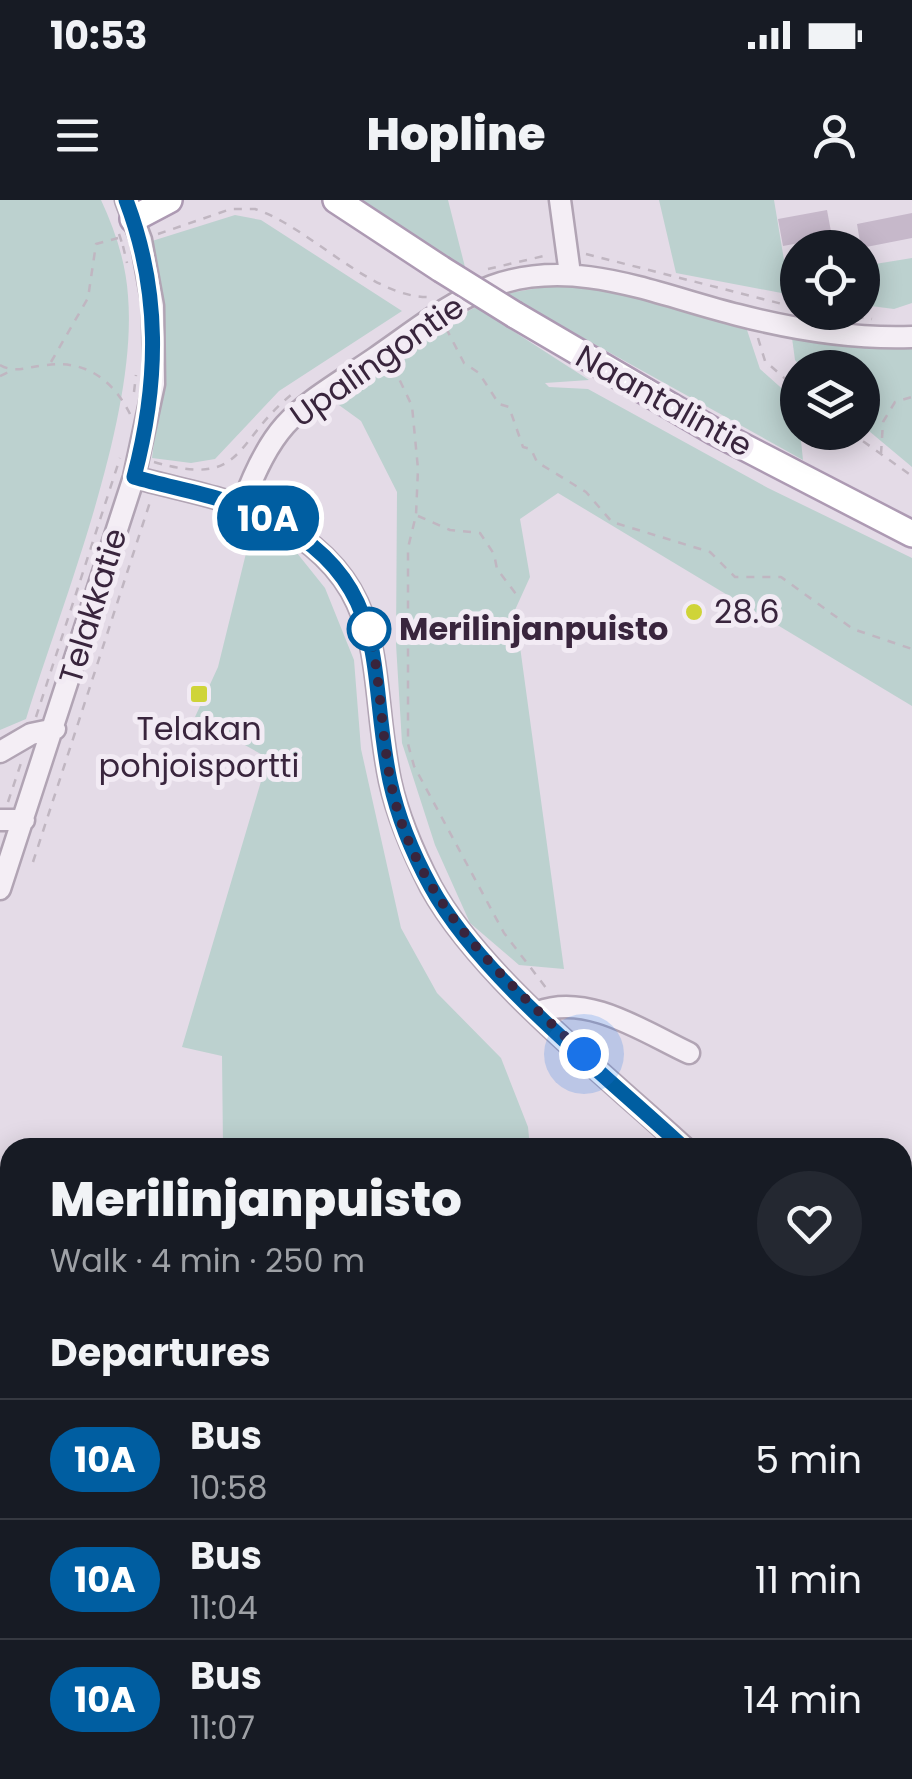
<!DOCTYPE html>
<meta charset="utf-8">
<style>
:root{--surface:#171b24;--page:#242831;--text:#f1f3f6;--muted:#9ea1a6;--line:#363941}
body{margin:0;font-family:Poppins,sans-serif;background:var(--page);color:var(--text);height:100vh;display:flex;flex-direction:column;font-size:38px;white-space:nowrap}
*{box-sizing:border-box;margin:0}
p{font-size:32px;color:var(--muted)}
.icon{flex:none;width:55px;height:55px;fill:none;stroke:currentColor;stroke-width:2;stroke-linecap:round;stroke-linejoin:round}
.map{position:relative;flex:1;overflow:hidden}
.drawer{position:absolute;left:0px;top:938px;width:912px;height:642px;display:flex;flex-direction:column;background:var(--surface);border-radius:30px 30px 0 0;box-shadow:0 5px 25px #0003}
.drawer>*{flex:none}
.badge{padding:0 20px;border-radius:32px;font-size:35px;line-height:65px}
.buttons{position:absolute;left:780px;top:30px;display:grid;gap:20px}
.buttons a{display:grid;place-items:center;width:100px;height:100px;border-radius:50%;background:var(--surface);box-shadow:0 5px 25px #0003;font-size:50px}
.you{position:absolute;width:50px;height:50px;margin:-25px;border:8px solid #fff;border-radius:50%;background:#1a73e8;box-shadow:0 0 0 15px #1a73e833}
.map>.badge{position:absolute;translate:-50% -50%;box-shadow:0 0 0 5px #fff}
h2{padding:0 50px;font-size:38px;line-height:90px}
.round{display:grid;place-items:center;flex:none;width:105px;height:105px;border-radius:52px;background:var(--page)}
.summary{display:flex;align-items:center;justify-content:space-between;height:170px;padding:0 50px}
h1{font-size:48px;font-weight:800;line-height:75px}
ul{padding:0;list-style:none}
li{display:flex;align-items:center;gap:30px;height:120px;padding:0 50px;border-top:2px solid var(--line)}
li div{flex:1}
li b{display:block;font-size:38px}
li em{font-style:normal}
li .badge{min-width:110px;font-weight:700;text-align:center}
.status{display:flex;justify-content:space-between;align-items:center;height:70px;padding:0 50px;background:var(--surface);direction:ltr}
.status svg{height:28px;fill:currentColor}
header{display:flex;justify-content:space-between;align-items:center;height:130px;padding:0 50px;background:var(--surface);font-size:45px;font-weight:800}
.map>svg:first-child{display:block}
.green{fill:#bcd1cf}
.lines{fill:none;stroke-linecap:round;stroke-linejoin:round}
.stream{stroke:#b994c9;stroke-width:4}
.building{fill:#c6b8ca}
.minor-casing{stroke:#b1a4b4;stroke-width:25}
.major-casing{stroke:#ad9ab3;stroke-width:30}
.path{stroke:#c0b6c1;stroke-width:2.5;stroke-dasharray:8 8;stroke-linecap:butt}
.minor{stroke:#f4eef5;stroke-width:20}
.major{stroke:#fff;stroke-width:25}
.rail{stroke:#8b7491;stroke-width:4;stroke-dasharray:5 10;stroke-linecap:butt}
.major-bridge-casing{stroke:#ad9ab3;stroke-width:30;stroke-linecap:butt}
.major-bridge{stroke:#fff;stroke-width:25}
.line-casing{stroke:#fff;stroke-width:22}
.line{stroke:#005ea1;stroke-width:15}
.walk{stroke:#39253d;stroke-width:10;stroke-dasharray:0 18}
.poi-dot{fill:#cfd438;stroke:#f2ebf4;stroke-width:4}
.stop-dot{fill:#fff;stroke:#005ea1;stroke-width:5}
.labels{text-anchor:middle;stroke-width:10;stroke-linejoin:round;paint-order:stroke}
.street-label{font-size:32px;fill:#39253d;stroke:#f2ebf4}
.poi-label{font-size:32px;fill:#39253d;stroke:#f2ebf4;text-anchor:start}
.stop-label{font-size:32px;font-weight:bold;fill:#39253d;stroke:#f2ebf4;text-anchor:start}
</style>
<div class="status"><b>10:53</b><svg viewBox="0 0 49 12"><path d="M0 12V9h3v3zM5 12V6h3v6zM10 12V3h3v9zM15 12V0h3v12zM26 1h20v11H26zM47 4h2v5h-2z"/></svg></div>
<header><svg class="icon" aria-label="menu" viewBox="0 0 24 24"><path d="M4 6h16M4 12h16M4 18h16"/></svg>Hopline<svg class="icon" aria-label="person" viewBox="0 0 24 24"><circle cx="12" cy="8" r="4"/><path d="M4 21q1-7 8-7t8 7"/></svg></header>
<div class="map">
<svg width="912" height="1579" viewBox="0 0 912 1579">
<rect width="100%" height="100%" fill="#e4dbe7"/>
<path class="green" d="M0,0H101C115,30 126,63 128,96C138,217 63,400 26,519L0,530Z
M362,0H448L466,71Z
M659,0H774L787,78L797,77V96L676,73Z
M235,15L261,20L402,111L279,191L215,259L191,263L152,258L166,145L152,41Z
M912,58V103L894,109L863,105V66Z
M567,83L618,90L746,127L760,169L797,202L803,260L504,94Z
M476,107L589,180L545,183L549,187L588,189L768,288L912,358V506L558,293L520,319L530,377L515,410L564,769L519,765L470,723L435,645L402,543L396,444L397,292L361,221L332,200L418,137Z
M792,138L912,148V267L863,226L862,168L801,167L795,160Z
M251,333L297,353L325,388L354,460L361,549L401,728L437,793L501,858L528,927L530,947H223L222,856L182,847L268,558L195,517L218,467Z
M912,1361V1579H721L724,1570H902V1366Z"/>
<g class="lines">
<path class="stream" d="M695,1570L698,1579"/>
</g>
<path class="building" d="M827,10L832,37L783,46L778,19Z
M912,13V38L861,48L857,24Z
M10,1132V1212L0,1225V1145Z
M0,1535L10,1542V1570H46L57,1579H0Z"/>
<g class="lines">
<g class="minor-casing">
<path id="minor" d="M560,0L570,74
M134,277C179,290 229,297 271,319C394,384 367,471 390,581C398,618 414,654 431,687C481,778 607,876 685,948
M242,306C274,216 300,209 375,158C413,132 449,102 492,86C575,56 657,95 738,115C792,129 856,139 912,137
M0,552L31,534L55,529
M0,620H24
M0,689L134,277L154,184L153,106L141,40L126,0
M538,812C588,793 644,832 689,853
M902,1049L912,1044
M902,1200L912,1219
M0,1300L10,1307
M88,1570L90,1579"/>
</g>
<g class="major-casing">
<path id="major" d="M336,0L441,69
M133,19L169,0
M515,115L715,232L912,334"/>
</g>
<path class="path" d="M119,34L123,46L126,45
M158,34L231,9H255C312,28 372,100 432,97
M123,46L127,63
M586,54L798,108
M488,69L548,55
M824,112L872,119
M446,128L464,163L479,173L499,204L509,207L523,247L531,249L537,262L586,292L612,322L710,352L735,377H781L853,429L912,449
M758,138L765,161L798,190
M51,162L88,98L96,44L118,38
M0,165C16,174 29,166 47,165C86,160 113,180 130,214
M393,166L412,206L418,269L416,315L408,348V544L414,566L504,733L550,793
M0,176L11,171
M134,192L136,175
M850,232L912,276
M881,254L883,222L895,202L912,197
M154,262C248,289 232,240 296,191
M418,316L450,330L480,333L494,354L497,369L516,394
M36,517L120,258
M8,602L23,557
M33,662L151,299"/>
<use href="#minor" class="minor"/>
<use href="#major" class="major"/>
<path class="rail" d="M902,1356L912,1351
M497,1579L513,1570"/>
<g class="major-bridge-casing">
<path id="major-bridge" d="M441,69L515,115"/>
</g>
<use href="#major-bridge" class="major-bridge"/>
</g>
<g class="lines">
<g class="line-casing">
<path id="line" d="M126,0C161,92 159,182 134,277C179,290 229,297 271,319C394,383 367,471 390,581C398,618 413,654 431,687C480,777 607,876 684,948"/>
</g>
<use href="#line" class="line"/>
<path class="walk" d="M369,429C380,474 381,529 390,578C411,697 500,776 584,854"/>
</g>
<g class="poi-dot">
<circle cx="694" cy="412" r="10"/>
<rect x="189" y="484" width="20" height="20" rx="5"/>
</g>
<circle class="stop-dot" cx="369" cy="429" r="20"/>
<g class="labels">
<g class="street-label">
<text transform="translate(377 161) rotate(-35)" y="11">Upalingontie</text>
<text transform="translate(664 201) rotate(29)" y="11">Naantalintie</text>
<text transform="translate(93 406) rotate(-73)" y="11">Telakkatie</text>
</g>
<g class="poi-label">
<text x="714" y="423">28.6</text>
<text x="199" y="540" text-anchor="middle">Telakan<tspan x="199" dy="37">pohjoisportti</tspan></text>
</g>
<g class="stop-label">
<text x="399" y="440">Merilinjanpuisto</text>
</g>
</g>
</svg>
<div class="buttons">
<a><svg class="icon" aria-label="locate" viewBox="0 0 24 24"><circle cx="12" cy="12" r="6"/><path d="M12 2v4M12 18v4M2 12h4M18 12h4"/></svg></a>
<a><svg class="icon" aria-label="layers" viewBox="0 0 24 24"><path d="M12 4l9 5-9 5-9-5zM3 14l9 5 9-5"/></svg></a>
</div>
<div class="you" style="left:584px;top:854px"></div>
<b class="badge" style="left:268px;top:318px;background:#005ea1;color:#fff">10A</b>
<section class="drawer">
<div class="summary"><div><h1>Merilinjanpuisto</h1><p>Walk · 4 min · 250 m</p></div><a class="round"><svg class="icon" aria-label="heart" viewBox="0 0 24 24"><path d="M12 20l-8-8c-3-5 5-10 8-4 3-6 11-1 8 4z"/></svg></a></div>
<h2>Departures</h2>
<ul>
<li><span class="badge" style="background:#005ea1;color:#fff">10A</span><div><b>Bus</b><p>10:58</p></div><em>5 min</em></li>
<li><span class="badge" style="background:#005ea1;color:#fff">10A</span><div><b>Bus</b><p>11:04</p></div><em>11 min</em></li>
<li><span class="badge" style="background:#005ea1;color:#fff">10A</span><div><b>Bus</b><p>11:07</p></div><em>14 min</em></li>
</ul>
</section>
</div>
